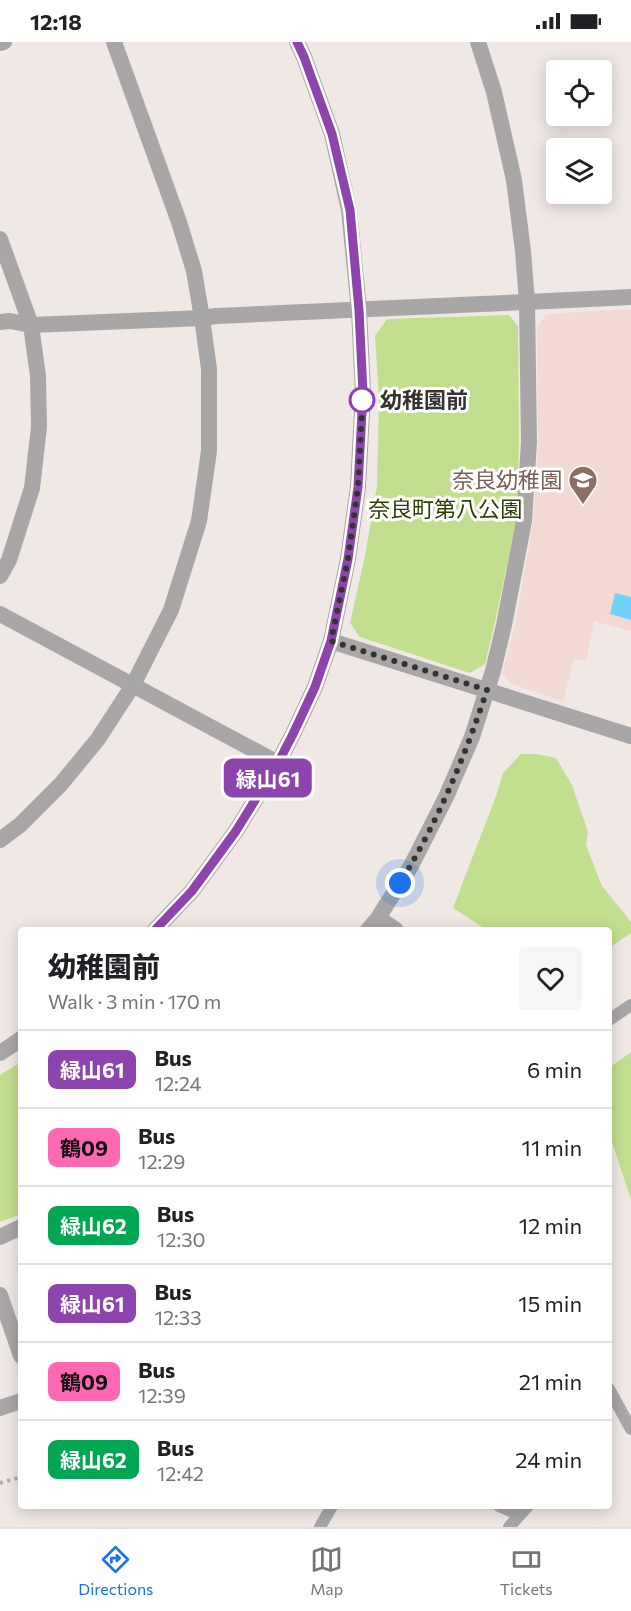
<!DOCTYPE html>
<meta charset="utf-8">
<style>
:root{--surface:#fff;--page:#f6f6f6;--text:#202124;--muted:#757577;--line:#e0e0e0;--accent:#1a73e8}
body{margin:0;font-family:Commissioner,"Noto Sans JP",sans-serif;background:var(--page);color:var(--text);height:100vh;display:flex;flex-direction:column;font-size:22px;white-space:nowrap}
*{box-sizing:border-box;margin:0}
p{font-size:20px;color:var(--muted)}
.icon{flex:none;width:33px;height:33px;fill:none;stroke:currentColor;stroke-width:2;stroke-linecap:round;stroke-linejoin:round}
.map{position:relative;flex:1;overflow:hidden}
.sheet{position:absolute;left:18px;top:885px;width:594px;height:582px;display:flex;flex-direction:column;background:var(--surface);border-radius:6px;box-shadow:0 3px 15px #0003}
.sheet>*{flex:none}
.badge{padding:0 12px;border-radius:9px;font-size:21px;line-height:39px}
.buttons{position:absolute;left:546px;top:18px;display:grid;gap:12px}
.buttons a{display:grid;place-items:center;width:66px;height:66px;border-radius:6px;background:var(--surface);box-shadow:0 3px 15px #0003;font-size:30px}
.you{position:absolute;width:30px;height:30px;margin:-15px;border:4px solid #fff;border-radius:50%;background:#1a73e8;box-shadow:0 0 0 9px #1a73e833}
.map>.badge{position:absolute;translate:-50% -50%;box-shadow:0 0 0 3px #fff}
.round{display:grid;place-items:center;flex:none;width:63px;height:63px;border-radius:6px;background:var(--page)}
.summary{display:flex;align-items:center;justify-content:space-between;height:102px;padding:0 30px}
h1{font-size:28px;font-weight:800;line-height:45px}
ul{padding:0;list-style:none}
li{display:flex;align-items:center;gap:18px;height:78px;padding:0 30px;border-top:2px solid var(--line)}
li div{flex:1}
li b{display:block;font-size:22px}
li em{font-style:normal}
li .badge{min-width:66px;font-weight:700;text-align:center}
.status{display:flex;justify-content:space-between;align-items:center;height:42px;padding:0 30px;background:var(--surface);direction:ltr}
.status svg{height:16px;fill:currentColor}
.tabs{display:flex;justify-content:space-around;align-items:center;height:84px;border-top:2px solid var(--line);background:var(--surface);font-size:16px;color:var(--muted)}
.tabs a{display:grid;justify-items:center;gap:3px}
.tabs .active{color:var(--accent)}
.map>svg:first-child{display:block}
.education{fill:#f3d9d4}
.green{fill:#c2df8f}
.water{fill:#71d2fd}
.lines{fill:none;stroke-linecap:round;stroke-linejoin:round}
.path{stroke:#b1aca9;stroke-width:4;stroke-dasharray:3 4.5;stroke-linecap:butt}
.service{stroke:#a9a6a7;stroke-width:12}
.minor{stroke:#a9a6a7;stroke-width:16}
.tertiary{stroke:#a9a6a7;stroke-width:16}
.line-casing{stroke:#fff;stroke-width:14}
.line{stroke:#8e44ad;stroke-width:9}
.walk{stroke:#353332;stroke-width:6;stroke-dasharray:0 10.8}
.stop-dot{fill:#fff;stroke:#8e44ad;stroke-width:3}
.labels{text-anchor:middle;stroke-width:6;stroke-linejoin:round;paint-order:stroke}
.stop-label{font-size:22px;font-weight:bold;fill:#353332;stroke:#fff;text-anchor:start}
.education-label{font-size:22px;fill:#785e54;stroke:#fff;text-anchor:end}
.park-label{font-size:22px;fill:#2e3f01;stroke:#fff}
</style>
<div class="status"><b>12:18</b><svg viewBox="0 0 49 12"><path d="M0 12V9h3v3zM5 12V6h3v6zM10 12V3h3v9zM15 12V0h3v12zM26 1h20v11H26zM47 4h2v5h-2z"/></svg></div>
<div class="map">
<svg width="631" height="1485" viewBox="0 0 631 1485">
<rect width="100%" height="100%" fill="#efe8e5"/>
<path class="education" d="M631,267V589L594,579L586,619L574,616L563,660L510,641L502,631L515,584L533,480L538,404L537,286L546,272Z"/>
<path class="green" d="M509,273L518,284L519,399L517,475L495,580L485,622L470,631L360,595L350,581L365,514L377,444L379,355L375,294L387,277Z
M521,712H537L556,716L572,743L588,790L586,803L602,844L631,880V891L609,906V888H487L453,866L496,754L503,731Z
M631,1010V1158L609,1090V1026Z
M21,1020V1172L0,1180V1033Z"/>
<path class="water" d="M615,551L631,555V578L610,572Z"/>
<g class="lines">
<path class="path" d="M0,1441L21,1435"/>
<path class="service" d="M609,978L631,963
M609,1347L631,1387
M499,1464L520,1473
M320,1485L332,1464
M509,1485L528,1464"/>
<path class="minor" d="M0,1L4,0
M527,260L631,255
M0,572L278,721
M331,599L631,694
M0,798L20,783L61,742L98,697L133,643L171,568L199,479L209,409V327L202,276L194,229L179,180L114,0
M378,876L396,888
M368,888L378,876L411,824L446,755L472,695L493,629L504,583L524,479L529,400L527,260L523,209L514,138L494,50L478,0
M0,1195L21,1185
M0,1253L21,1314
M0,1366L21,1359"/>
<path class="tertiary" d="M0,197L31,283L38,334L39,385L32,446L9,518L0,534
M0,280L10,279L31,283L202,276L216,274L527,260
M155,888L192,849L236,789L278,721L293,692L315,645L331,599L348,517L358,445L363,351L359,268L349,168L332,92L304,15L297,0
M0,1011L21,997"/>
</g>
<g class="lines">
<g class="line-casing">
<path id="line" d="M155,888L192,849L236,789L278,721L293,692L315,645L331,599L348,517L358,445L363,351L359,268L350,168L332,92L304,15L297,0"/>
</g>
<use href="#line" class="line"/>
<path class="walk" d="M362,358L363,351L358,445L348,517L331,599L487,648C465,715 437,781 400,841"/>
</g>
<defs>
<g id="school-pin" transform="scale(1.5)"><path d="M0 17L-7.5 6A9.5 9.5 0 1 1 7.5 6Z" fill="#8d6e63" stroke="#fff"/><path d="M0-5L7-2L0 1L-7-2ZM-4 1L0 2.5L4 1V4Q0 6-4 4Z" fill="#fff"/></g>
</defs>
<g fill-rule="evenodd">
<use href="#school-pin" x="583" y="438"/>
</g>
<circle class="stop-dot" cx="362" cy="358" r="12"/>
<g class="labels">
<g class="stop-label">
<text x="380" y="366">幼稚園前</text>
</g>
<g class="education-label">
<text x="562" y="446">奈良幼稚園</text>
</g>
<g class="park-label">
<text x="445" y="475">奈良町第八公園</text>
</g>
</g>
</svg>
<div class="buttons">
<a><svg class="icon" aria-label="locate" viewBox="0 0 24 24"><circle cx="12" cy="12" r="6"/><path d="M12 2v4M12 18v4M2 12h4M18 12h4"/></svg></a>
<a><svg class="icon" aria-label="layers" viewBox="0 0 24 24"><path d="M12 4l9 5-9 5-9-5zM3 14l9 5 9-5"/></svg></a>
</div>
<div class="you" style="left:400px;top:841px"></div>
<b class="badge" style="left:268px;top:736px;background:#8e44ad;color:#fff">緑山61</b>
<section class="sheet">
<div class="summary"><div><h1>幼稚園前</h1><p>Walk · 3 min · 170 m</p></div><a class="round"><svg class="icon" aria-label="heart" viewBox="0 0 24 24"><path d="M12 20l-8-8c-3-5 5-10 8-4 3-6 11-1 8 4z"/></svg></a></div>
<ul>
<li><span class="badge" style="background:#8e44ad;color:#fff">緑山61</span><div><b>Bus</b><p>12:24</p></div><em>6 min</em></li>
<li><span class="badge" style="background:#ff69b4;color:#111">鶴09</span><div><b>Bus</b><p>12:29</p></div><em>11 min</em></li>
<li><span class="badge" style="background:#00a651;color:#fff">緑山62</span><div><b>Bus</b><p>12:30</p></div><em>12 min</em></li>
<li><span class="badge" style="background:#8e44ad;color:#fff">緑山61</span><div><b>Bus</b><p>12:33</p></div><em>15 min</em></li>
<li><span class="badge" style="background:#ff69b4;color:#111">鶴09</span><div><b>Bus</b><p>12:39</p></div><em>21 min</em></li>
<li><span class="badge" style="background:#00a651;color:#fff">緑山62</span><div><b>Bus</b><p>12:42</p></div><em>24 min</em></li>
</ul>
</section>
</div>
<nav class="tabs">
<a class="active"><svg class="icon" aria-label="directions" viewBox="0 0 24 24"><path d="M12 3l9 9-9 9-9-9zM9 14v-3h6M13 9l2 2-2 2"/></svg>Directions</a>
<a><svg class="icon" aria-label="map" viewBox="0 0 24 24"><path d="M3 6l6-2 6 2 6-2v14l-6 2-6-2-6 2zM9 4v14M15 6v14"/></svg>Map</a>
<a><svg class="icon" aria-label="tickets" viewBox="0 0 24 24"><path d="M3 7h18v10H3zM15 7v10"/></svg>Tickets</a>
</nav>
